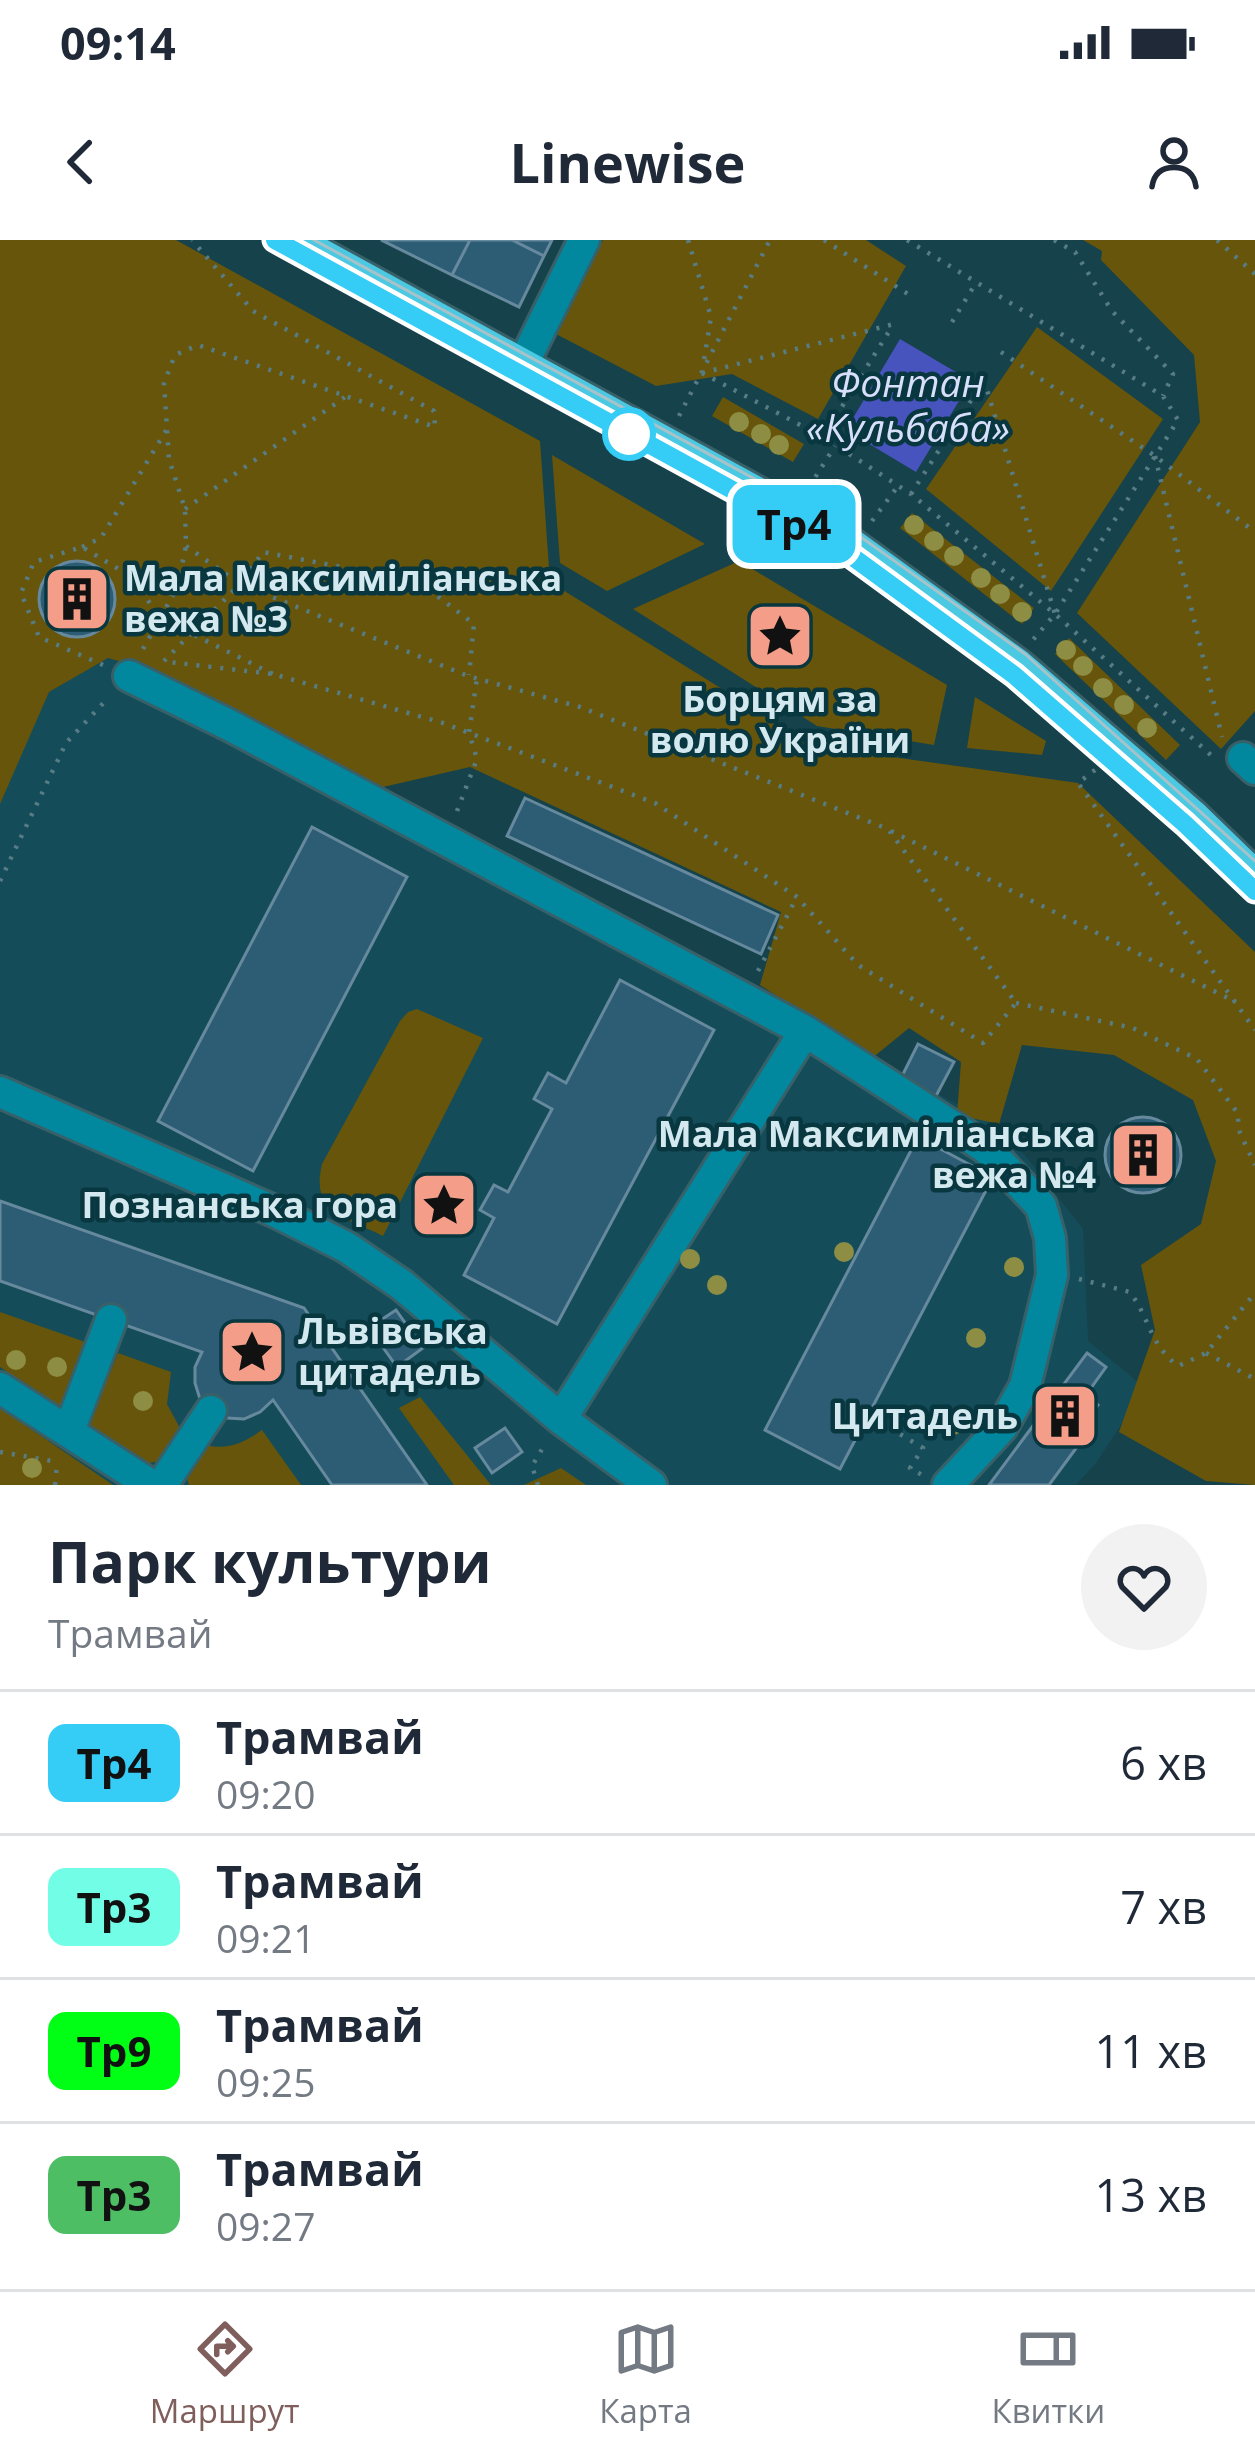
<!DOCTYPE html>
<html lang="uk">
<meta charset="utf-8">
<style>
:root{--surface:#fff;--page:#f2f2f3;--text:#1f2937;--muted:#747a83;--line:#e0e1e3;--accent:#7f5e5c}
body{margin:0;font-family:"Open Sans",sans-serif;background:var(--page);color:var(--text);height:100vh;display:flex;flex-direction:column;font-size:45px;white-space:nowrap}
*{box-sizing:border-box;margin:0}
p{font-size:39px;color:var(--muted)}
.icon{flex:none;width:66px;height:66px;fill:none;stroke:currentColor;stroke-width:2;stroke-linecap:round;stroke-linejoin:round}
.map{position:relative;height:1245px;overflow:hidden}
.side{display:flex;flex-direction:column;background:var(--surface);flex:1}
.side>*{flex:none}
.badge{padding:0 24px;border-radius:18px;font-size:42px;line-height:78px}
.map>.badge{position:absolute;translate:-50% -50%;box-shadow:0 0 0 6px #fff}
.round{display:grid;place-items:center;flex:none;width:126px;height:126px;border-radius:63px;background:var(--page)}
.head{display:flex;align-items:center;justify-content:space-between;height:204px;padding:0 48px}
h1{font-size:57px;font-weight:700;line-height:90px}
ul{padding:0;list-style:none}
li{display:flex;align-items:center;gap:36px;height:144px;padding:0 48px;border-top:3px solid var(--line)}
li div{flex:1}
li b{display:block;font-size:45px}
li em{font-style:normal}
li .badge{min-width:132px;font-weight:700;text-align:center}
.status{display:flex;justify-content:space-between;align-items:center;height:84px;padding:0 60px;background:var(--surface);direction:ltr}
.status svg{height:33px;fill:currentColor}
header{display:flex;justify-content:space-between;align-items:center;height:156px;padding:0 48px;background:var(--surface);font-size:54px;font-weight:700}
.dock{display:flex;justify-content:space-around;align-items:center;height:168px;border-top:3px solid var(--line);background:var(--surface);font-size:33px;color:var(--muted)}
.dock a{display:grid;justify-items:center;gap:6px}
.dock .selected{color:var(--accent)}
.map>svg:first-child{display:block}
.built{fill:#144d59}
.green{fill:#67550b}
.water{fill:#4854bd}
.building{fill:#2d5c75;stroke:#66899d;stroke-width:3}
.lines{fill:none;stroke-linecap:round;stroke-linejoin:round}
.minor-casing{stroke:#386069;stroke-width:36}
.major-casing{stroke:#386069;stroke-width:36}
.path{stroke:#587c84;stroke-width:4.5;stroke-dasharray:3 9;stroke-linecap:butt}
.minor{stroke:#02889e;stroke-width:30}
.major{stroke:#4bc8e2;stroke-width:30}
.tram{stroke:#a7c2c9;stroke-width:3}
.tree{fill:#8d8d44}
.line-casing{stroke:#fff;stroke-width:27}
.line{stroke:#35ccf5;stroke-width:18}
.stop-dot{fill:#fff;stroke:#35ccf5;stroke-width:6}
.labels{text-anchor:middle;stroke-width:9;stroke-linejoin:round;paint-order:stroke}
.poi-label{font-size:36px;font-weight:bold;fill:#d3e9ef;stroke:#083740;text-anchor:end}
.water-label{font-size:39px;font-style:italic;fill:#d8dffb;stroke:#083740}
</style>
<div class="status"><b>09:14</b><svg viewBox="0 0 49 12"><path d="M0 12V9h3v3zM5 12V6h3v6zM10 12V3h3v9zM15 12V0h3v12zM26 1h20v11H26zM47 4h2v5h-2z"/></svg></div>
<header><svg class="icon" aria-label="back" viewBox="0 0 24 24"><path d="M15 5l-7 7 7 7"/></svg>Linewise<svg class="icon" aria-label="person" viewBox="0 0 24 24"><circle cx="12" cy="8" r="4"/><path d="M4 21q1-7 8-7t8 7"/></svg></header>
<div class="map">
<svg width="1255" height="1245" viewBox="0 0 1255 1245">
<rect width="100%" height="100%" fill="#16424b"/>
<path class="built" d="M108,418L156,432L1005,890L1083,989L1088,1101L1145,1148L1096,1223L1076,1245H0V496L49,452Z"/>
<path class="green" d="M0,0H176L540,201L550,342L814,506L1078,543L1255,712V1245L1206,1241L1119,1192L1155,1090L1141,1025L1201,984L1216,921L1193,860L1114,815L1022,805L999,884L957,875L961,822L909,788L871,819L760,745L781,672L470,527L370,550L156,432L108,418L49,452L0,564Z
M603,0H866L906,26L818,179L732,134L656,146L556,94Z
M1083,0H1255V471L1221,509L1077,373L1200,182L1194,115L1101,20L1102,11Z
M1037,87L1163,179L1051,351L926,249Z
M723,157L804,204L793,222L712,176Z
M552,215L705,304L607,351L560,323Z
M912,273L1034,368L1022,384L900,288Z
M739,321L947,445L934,505L817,486L633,369Z
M1069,398L1180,505L1166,520L1055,414Z
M975,457L1046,501L1042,515L967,508Z
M417,769L483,798L383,996C346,977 310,974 322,924L400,781L408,772Z
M0,1072L88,1103L61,1168L0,1127Z
M118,1113L171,1132L167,1164L182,1192L164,1220L145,1224L88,1186Z
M420,1157L491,1245H454L399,1168Z
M0,1168L113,1245H0Z
M262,1190L301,1245H189L186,1235L204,1205C229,1210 242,1204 262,1190Z
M561,1228L586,1245H524Z"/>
<path class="water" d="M900,99L971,141L916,232L846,190Z"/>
<path class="building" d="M381,0H470L452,35Z
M470,0H512L544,16L519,67L452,35Z
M512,0H552L544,16Z
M39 359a38 38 0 1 1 76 0a38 38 0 1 1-76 0Z
M525,558L778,675L761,714L507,596Z
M312,587L407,637L253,931L158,881Z
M620,740L714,790L557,1084L464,1035L494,978L480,970L494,945L508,952L552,869L534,859L548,833L566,843Z
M918,804L954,822L936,856L901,838Z
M1105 915a38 38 0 1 1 76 0a38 38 0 1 1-76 0Z
M918,897L993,937L840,1229L765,1190Z
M0,961L304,1068L427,1245H332L273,1160L260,1172L244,1179L227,1178L211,1171L200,1159L195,1143V1127L202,1112L0,1041Z
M396,1070L423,1108L397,1127L369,1088Z
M1087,1113L1106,1127L1086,1155L1098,1165L1081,1187L1088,1192L1049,1245H989Z
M505,1188L522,1212L492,1233L475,1208Z"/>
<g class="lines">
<g class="minor-casing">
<path id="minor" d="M522,126L584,0
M129,436L229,485L805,791L986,908L1041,966L1050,998L1052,1035L1025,1146L1002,1187L948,1245
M1243,518L1255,529
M0,852L274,971L346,1007L402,1045L561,1179L651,1245
M0,1148L151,1245
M561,1179L805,791
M69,1191L111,1080
M162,1245L211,1171"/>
</g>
<g class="major-casing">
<path id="major" d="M296,0L852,304L1019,425L1193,575L1255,635"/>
</g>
<path class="path" d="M688,0L711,77L703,127
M824,0L911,56
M907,0L1163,156L1178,180L1055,374L1032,401
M1054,0L1075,12L1112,71L1173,134L1163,156
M1217,0L1255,34
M952,82L977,41
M1001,112L1155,216L1255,292
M702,133L823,197L911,254L1055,374L1213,517
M702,133L894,84
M984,140L1055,374
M679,176L770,0
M823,197L893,85
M1155,216L1222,497
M809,247L835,206
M911,254L984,140
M185,269L348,155
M872,281L898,246
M186,306L240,344L263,312L419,342L474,384L469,435
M82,307L101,298L167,189
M143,409L177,348L186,306L185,269L169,219L164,143L175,115L198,105L435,187L434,171L253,71L192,0
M164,421L240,344L468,436L580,467L888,589L1016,763L983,803L858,725L797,657L655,563L443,483L273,434L169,422
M103,425L39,397L21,353L34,322L82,307L132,337L160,378L273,434
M1095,530L1078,543L1255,790
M457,571L477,519L469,493L477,438
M891,591L1236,762
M0,641L66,503L109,457
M758,731L797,657
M1016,763L1133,788L1197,819L1237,872L1240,893L1255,925
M1079,1039L1130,1052C1151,1081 1149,1103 1178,1126L1206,1113L1255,1053
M1206,1113L1255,1139
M890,1188L923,1208L910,1228L922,1235
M0,1212L58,1222
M55,1245L57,1224
M538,1245L532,1226L545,1204"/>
<use href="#minor" class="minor"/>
<use href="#major" class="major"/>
<path class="tram" d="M275,0L846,312L1014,435L1185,584L1255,651
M314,0L858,295L1025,414L1255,621"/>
</g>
<g class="tree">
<circle cx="739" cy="182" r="10"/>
<circle cx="761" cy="194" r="10"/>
<circle cx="779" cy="205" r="10"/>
<circle cx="914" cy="285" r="10"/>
<circle cx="934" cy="301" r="10"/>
<circle cx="954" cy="316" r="10"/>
<circle cx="981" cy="338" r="10"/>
<circle cx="1000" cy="354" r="10"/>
<circle cx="1022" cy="372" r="10"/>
<circle cx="1066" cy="410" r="10"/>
<circle cx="1083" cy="426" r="10"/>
<circle cx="1103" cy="448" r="10"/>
<circle cx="1124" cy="465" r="10"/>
<circle cx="1147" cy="488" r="10"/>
<circle cx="844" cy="1012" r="10"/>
<circle cx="690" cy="1019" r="10"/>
<circle cx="1014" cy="1027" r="10"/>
<circle cx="717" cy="1045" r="10"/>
<circle cx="976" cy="1098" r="10"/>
<circle cx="16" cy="1120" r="10"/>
<circle cx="57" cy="1127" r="10"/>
<circle cx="143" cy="1161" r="10"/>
<circle cx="953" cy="1185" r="10"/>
<circle cx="32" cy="1228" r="10"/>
</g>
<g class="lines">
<g class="line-casing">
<path id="line" d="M275,0L846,312L1014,435L1185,584L1255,651"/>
</g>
<use href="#line" class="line"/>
</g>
<defs>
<g id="building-square" transform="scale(3.45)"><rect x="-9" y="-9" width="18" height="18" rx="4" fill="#f49e89" stroke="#083740"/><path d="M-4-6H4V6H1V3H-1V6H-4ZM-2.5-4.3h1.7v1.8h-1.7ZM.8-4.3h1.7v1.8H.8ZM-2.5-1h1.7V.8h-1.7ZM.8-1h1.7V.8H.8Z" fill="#111"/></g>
<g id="sight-square" transform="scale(3.45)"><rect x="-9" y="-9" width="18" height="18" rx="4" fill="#f49e89" stroke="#083740"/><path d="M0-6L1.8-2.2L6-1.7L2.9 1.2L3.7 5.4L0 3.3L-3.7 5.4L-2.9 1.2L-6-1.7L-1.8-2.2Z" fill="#111"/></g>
</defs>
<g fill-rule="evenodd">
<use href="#building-square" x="77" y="359"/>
<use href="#sight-square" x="780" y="396"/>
<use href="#building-square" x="1143" y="915"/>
<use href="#sight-square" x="444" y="965"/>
<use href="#sight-square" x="252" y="1112"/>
<use href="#building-square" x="1065" y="1176"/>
</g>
<circle class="stop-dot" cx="629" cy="194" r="24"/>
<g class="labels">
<g class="poi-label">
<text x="124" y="351" text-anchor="start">Мала Максиміліанська<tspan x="124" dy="41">вежа №3</tspan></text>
<text x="780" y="472" text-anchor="middle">Борцям за<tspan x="780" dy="41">волю України</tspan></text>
<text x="1096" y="907">Мала Максиміліанська<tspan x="1096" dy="41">вежа №4</tspan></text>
<text x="398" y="978">Познанська гора</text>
<text x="298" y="1104" text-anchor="start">Львівська<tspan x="298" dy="41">цитадель</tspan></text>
<text x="1018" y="1189">Цитадель</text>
</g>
<g class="water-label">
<text x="908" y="157">Фонтан<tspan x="908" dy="45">«Кульбаба»</tspan></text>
</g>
</g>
</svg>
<b class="badge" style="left:794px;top:284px;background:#35ccf5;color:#111">Тр4</b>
</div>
<section class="side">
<div class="head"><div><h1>Парк культури</h1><p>Трамвай</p></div><a class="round"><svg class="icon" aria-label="heart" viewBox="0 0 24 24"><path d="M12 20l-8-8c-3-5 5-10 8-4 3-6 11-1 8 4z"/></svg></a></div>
<ul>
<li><span class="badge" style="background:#35ccf5;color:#111">Тр4</span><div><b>Трамвай</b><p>09:20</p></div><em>6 хв</em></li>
<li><span class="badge" style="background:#72fde6;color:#111">Тр3</span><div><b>Трамвай</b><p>09:21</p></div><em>7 хв</em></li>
<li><span class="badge" style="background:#00ff15;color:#111">Тр9</span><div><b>Трамвай</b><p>09:25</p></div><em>11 хв</em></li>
<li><span class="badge" style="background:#4dbe63;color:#111">Тр3</span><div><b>Трамвай</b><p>09:27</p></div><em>13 хв</em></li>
</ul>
</section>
<nav class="dock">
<a class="selected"><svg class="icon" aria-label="directions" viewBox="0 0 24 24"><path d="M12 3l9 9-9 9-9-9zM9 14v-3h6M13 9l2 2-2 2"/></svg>Маршрут</a>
<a><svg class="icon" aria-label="map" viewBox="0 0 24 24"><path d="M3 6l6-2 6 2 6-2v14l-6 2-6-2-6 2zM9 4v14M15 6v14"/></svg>Карта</a>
<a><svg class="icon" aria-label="tickets" viewBox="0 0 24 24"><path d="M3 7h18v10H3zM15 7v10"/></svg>Квитки</a>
</nav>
